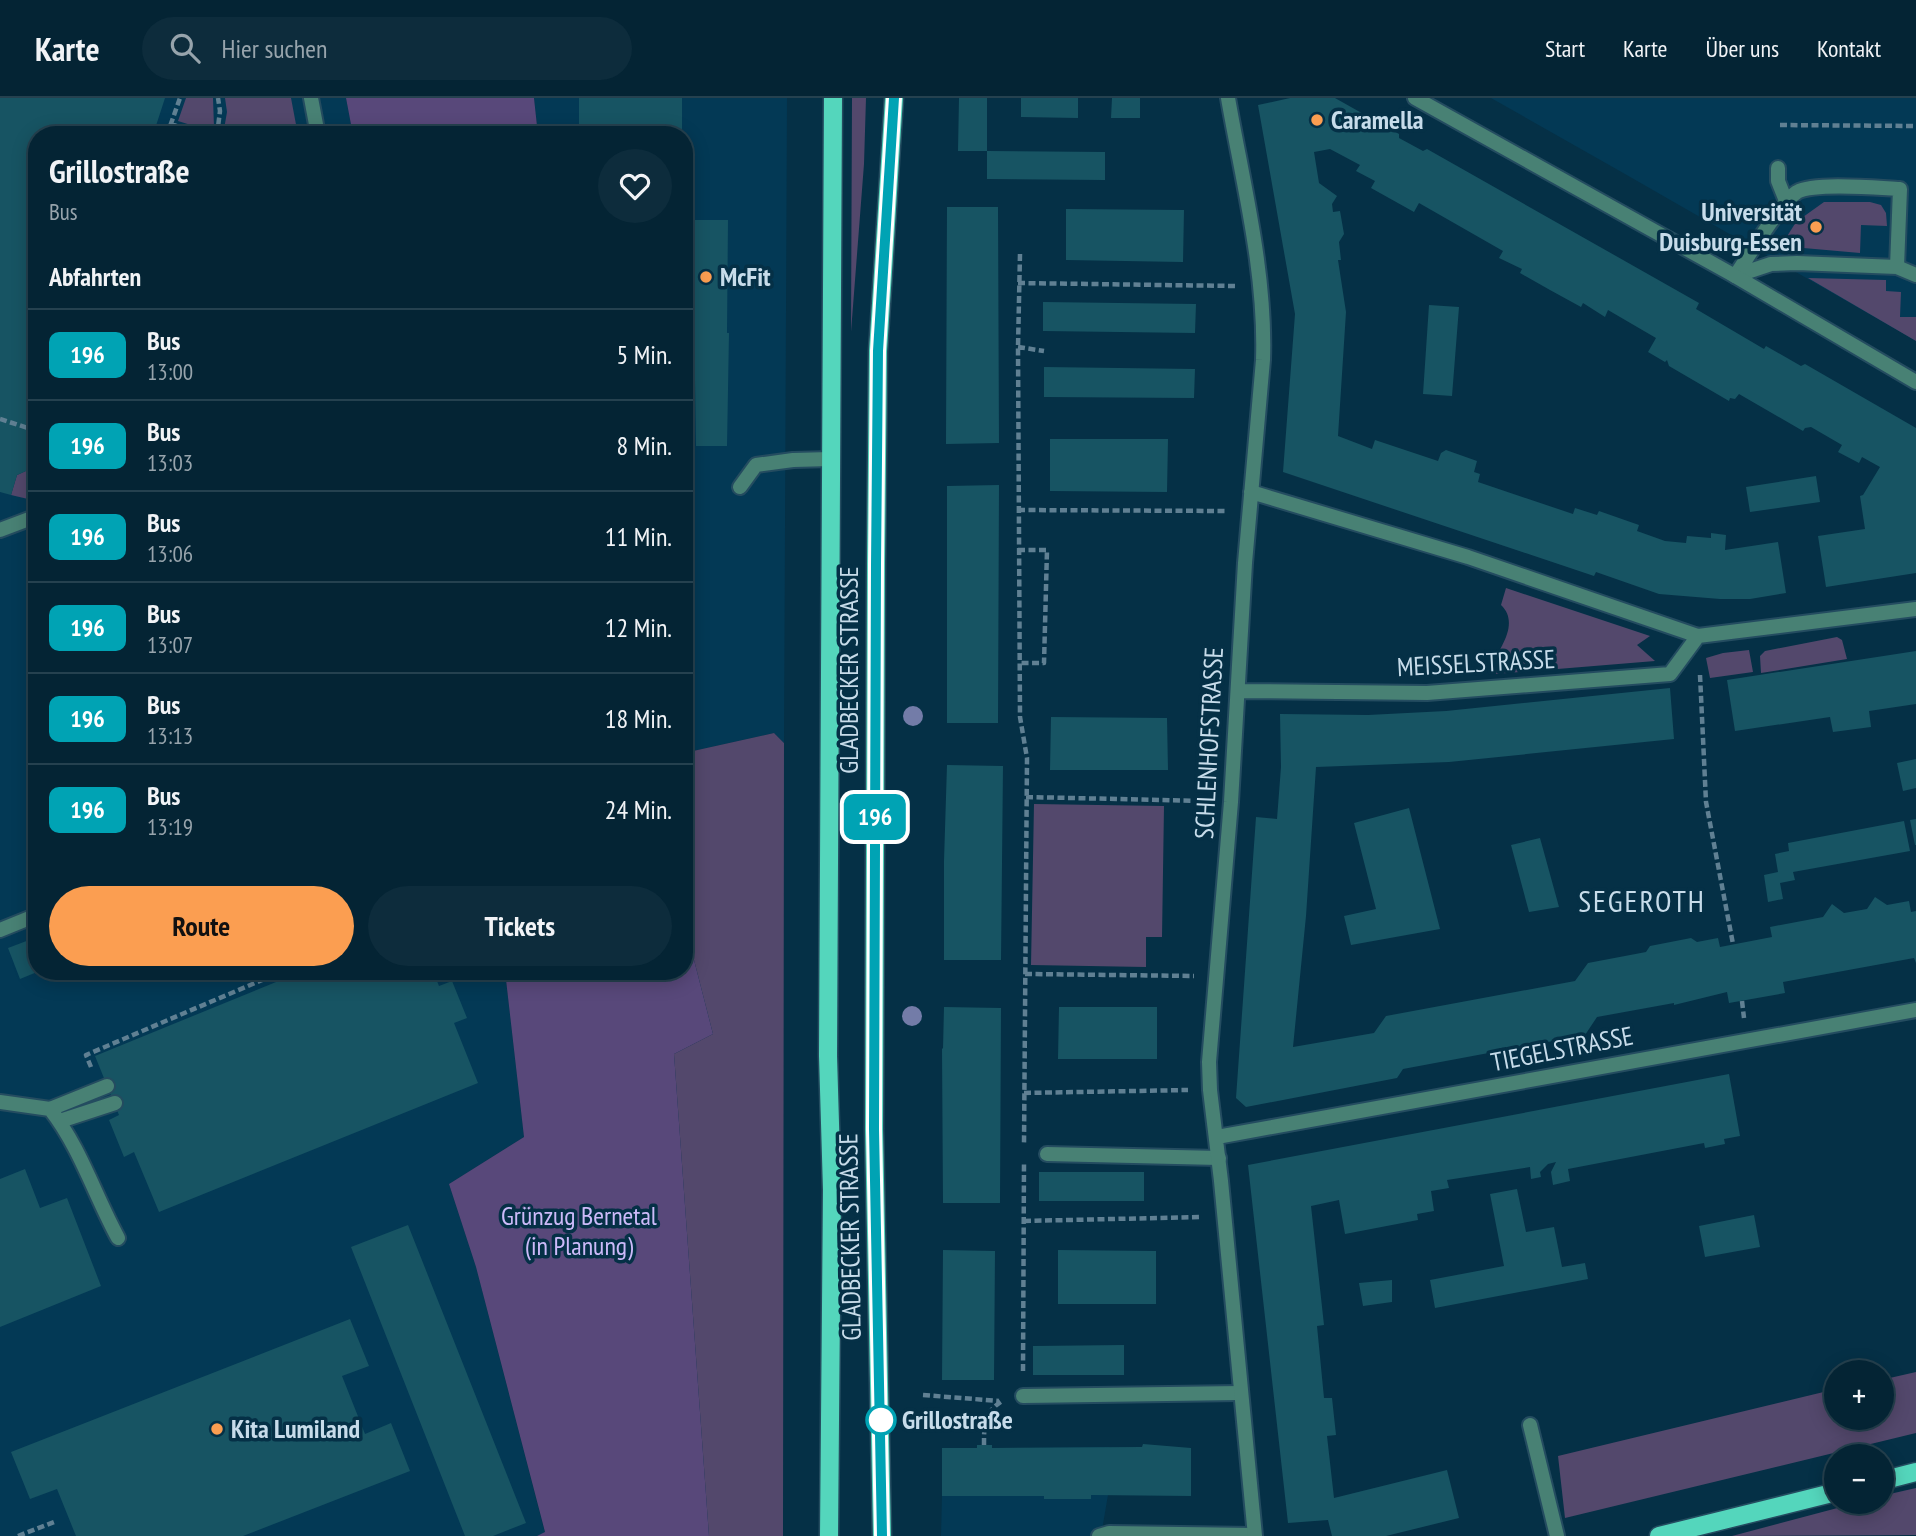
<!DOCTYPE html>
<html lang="de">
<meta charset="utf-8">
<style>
:root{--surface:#042434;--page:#0d2c3c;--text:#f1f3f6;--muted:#97a4ac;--line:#25414f;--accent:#fb9e51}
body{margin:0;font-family:"PT Sans Narrow",sans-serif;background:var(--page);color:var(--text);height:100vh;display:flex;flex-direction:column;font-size:26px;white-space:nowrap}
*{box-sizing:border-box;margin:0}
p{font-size:23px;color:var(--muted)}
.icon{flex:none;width:38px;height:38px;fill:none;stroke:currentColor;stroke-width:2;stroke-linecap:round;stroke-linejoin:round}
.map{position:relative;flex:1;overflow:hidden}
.sheet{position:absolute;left:28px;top:28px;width:665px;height:854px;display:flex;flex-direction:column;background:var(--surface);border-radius:28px;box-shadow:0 4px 18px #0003,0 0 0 2px var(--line)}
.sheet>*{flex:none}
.badge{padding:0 14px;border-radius:10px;font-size:24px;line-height:46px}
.controls{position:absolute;left:1824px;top:1262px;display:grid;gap:14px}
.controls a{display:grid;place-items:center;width:70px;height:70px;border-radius:50%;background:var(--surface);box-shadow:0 4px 18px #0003,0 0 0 2px var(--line);font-size:35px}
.map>.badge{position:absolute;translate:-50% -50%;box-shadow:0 0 0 4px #fff}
h2{padding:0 21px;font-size:26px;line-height:63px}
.round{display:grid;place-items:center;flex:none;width:74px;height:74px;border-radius:37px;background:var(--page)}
.summary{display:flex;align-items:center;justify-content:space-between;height:119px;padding:0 21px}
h1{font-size:33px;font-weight:600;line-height:52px}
.cta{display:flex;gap:14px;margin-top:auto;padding:14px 21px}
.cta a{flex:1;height:80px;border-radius:42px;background:var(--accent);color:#111;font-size:28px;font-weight:600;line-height:80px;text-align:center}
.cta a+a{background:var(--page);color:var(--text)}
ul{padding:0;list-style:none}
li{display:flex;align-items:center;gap:21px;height:91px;padding:0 21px;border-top:2px solid var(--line)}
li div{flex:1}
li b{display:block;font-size:26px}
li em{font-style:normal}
li .badge{min-width:77px;font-weight:700;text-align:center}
header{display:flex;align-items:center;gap:42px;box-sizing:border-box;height:98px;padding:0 35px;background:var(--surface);border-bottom:2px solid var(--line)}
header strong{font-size:33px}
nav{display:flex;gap:38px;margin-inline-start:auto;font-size:24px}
.search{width:490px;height:63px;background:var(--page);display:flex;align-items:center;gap:18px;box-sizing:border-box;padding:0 24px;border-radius:38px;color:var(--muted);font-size:26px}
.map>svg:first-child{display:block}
.built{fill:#033955}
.green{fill:#53486c}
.forest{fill:#58487a}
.building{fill:#175463}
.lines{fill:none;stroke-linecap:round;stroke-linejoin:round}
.lane-casing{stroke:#244c60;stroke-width:18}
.street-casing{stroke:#244c60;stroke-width:18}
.primary-casing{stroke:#244c60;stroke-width:21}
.path{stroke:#608093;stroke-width:4.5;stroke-dasharray:7 3.5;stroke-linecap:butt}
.lane{stroke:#488174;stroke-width:14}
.street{stroke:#488174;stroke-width:14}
.primary{stroke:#54d6bc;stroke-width:18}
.tree{fill:#737ca8}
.line-casing{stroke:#fff;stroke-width:16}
.line{stroke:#00a3b4;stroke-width:10}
.poi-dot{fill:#fb9e51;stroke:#053046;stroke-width:2.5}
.stop-dot{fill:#fff;stroke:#00a3b4;stroke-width:3.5}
.labels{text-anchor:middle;stroke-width:7;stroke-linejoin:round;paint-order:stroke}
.poi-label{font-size:26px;font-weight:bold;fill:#c7dcea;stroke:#053046;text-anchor:start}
.street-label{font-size:26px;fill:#c7dcea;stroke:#053046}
.park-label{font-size:26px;fill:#cdbaf9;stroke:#053046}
.stop-label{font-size:26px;font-weight:bold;fill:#c7dcea;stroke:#053046;text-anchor:start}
.quarter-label{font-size:30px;letter-spacing:2px;fill:#c7dcea;stroke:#053046}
</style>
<header>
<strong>Karte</strong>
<div class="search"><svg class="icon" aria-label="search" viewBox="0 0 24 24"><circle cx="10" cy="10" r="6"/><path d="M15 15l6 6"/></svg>Hier suchen</div>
<nav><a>Start</a><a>Karte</a><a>Über uns</a><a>Kontakt</a></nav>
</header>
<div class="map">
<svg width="1916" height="1438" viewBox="0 0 1916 1438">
<rect width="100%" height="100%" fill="#053046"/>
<path class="built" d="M0,0H346L353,37H37V873H505L524,1039L449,1086L476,1169L545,1435L537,1438H0Z
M534,0H787L784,645L774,635L684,655V37H538Z
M1491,0H1916V243L1625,76Z
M1109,1349L1108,1397L1101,1438H941L942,1398L1026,1397L1027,1350Z"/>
<path class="green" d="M186,0H213L214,29L210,33L178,23Z
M225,0H291L298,37H223L227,14Z
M852,0H866L864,66L851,234Z
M1824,104H1870L1881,107L1886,115L1887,128L1861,127L1860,155L1781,148L1796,124Z
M1808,180L1886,182V193L1901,194L1900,219H1916V243Z
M37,368V398L28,401L11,397L17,377Z
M1506,490L1650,538L1637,547L1655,563L1495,576L1490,568C1500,551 1520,525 1501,507Z
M1837,539L1842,542L1847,561L1761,575L1760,558L1765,553Z
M1749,552L1753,574L1710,580L1706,560L1723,555Z
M774,635L784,645L783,1438H709L674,956L713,936L684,823V655Z
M1034,706L1164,708L1162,839H1146V869L1031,867Z
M1916,1274V1335L1565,1420L1558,1358L1836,1291V1320H1881V1282Z
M1916,1390V1437L1732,1438L1860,1404H1881V1398Z"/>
<path class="forest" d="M346,0H534L538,37H353Z
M684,823L713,936L674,956L709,1438H537L545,1434L476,1169L449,1086L524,1039L505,873H684Z"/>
<path class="building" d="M0,0H165L153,37H37V368L17,377L11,397L0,394Z
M579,0H682V35L579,34Z
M959,0H987V53L1105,54V82L987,81V53H958Z
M1021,0H1078V20L1021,19Z
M1112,0H1140V20H1111Z
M1290,0H1335L1399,36V40L1423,53L1427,51L1699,205L1696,211L1764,251L1766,248L1801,268L1805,266L1916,330V475L1826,489L1818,438L1865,431L1860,398L1863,397L1880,369L1862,359L1859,365L1838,354L1842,347L1811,329L1805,330L1803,333L1739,296L1735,301L1730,300L1729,303L1669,268L1667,262L1665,264L1648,254L1656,240L1608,212L1605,219L1583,205L1581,209L1550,192L1520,175L1522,171L1499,160L1503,153L1419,105L1414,114L1371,90L1375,83L1356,73L1360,67L1330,51L1314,54L1319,85L1337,98L1332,106L1333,114L1340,113L1344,136L1339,144L1341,162H1338L1346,214L1338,338L1372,351L1375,342L1438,363L1441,355L1446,352L1477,363L1474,374L1480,376L1478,384L1573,416L1575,410L1597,417L1599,413L1639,427L1637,433L1665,443L1686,445L1687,438L1711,440V435L1726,437L1725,452L1778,444L1786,495L1750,501H1720L1659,496L1596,474L1594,478L1283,374L1295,216L1258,7Z
M947,109H998L999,345L946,346Z
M1066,111L1184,112L1183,164L1066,162Z
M684,122H728L727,235H729L727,348H696L695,283H684Z
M1043,204L1196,206L1195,235L1043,233Z
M1429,207L1459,209L1452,298L1423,296Z
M1044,269L1195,271L1194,300L1044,299Z
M1050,341H1168L1167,394L1050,393Z
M1816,378L1820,404L1750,414L1746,389Z
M999,387L998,625H947V388Z
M1916,553V606L1869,613L1871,629L1833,634L1830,619L1735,633L1727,582Z
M1670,590L1674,641L1449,664L1316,669L1306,818L1293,949L1374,935L1386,918L1575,883L1588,865L1646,854L1650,848L1691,840L1697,844L1718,840L1720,849L1772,839L1770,829L1823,819L1832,806L1844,815L1867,811L1875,799L1887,807L1909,803L1911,814L1916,813V865L1914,860L1783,884L1785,895L1729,905L1727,894L1674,907V905L1597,919L1585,937L1403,971L1397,980L1246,1009L1236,1000L1256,719L1277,721L1281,669L1280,616L1368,617L1446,613Z
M1051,619L1167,620L1168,672H1050Z
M1916,661V690L1903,693L1897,665Z
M947,667L1003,668L1001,862H944V763Z
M1409,710L1440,831L1351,847L1344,818L1376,811L1354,725Z
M1916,721V747H1915L1910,722Z
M1904,723L1910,753L1793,774L1795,782L1780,785L1783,801L1768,804L1764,777L1778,774L1775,756L1789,753L1788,745Z
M1540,740L1559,809L1529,814L1511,747Z
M37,839V874L20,881L8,850Z
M303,873H433L439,888L452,883L467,920L454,925L478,985L159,1114L134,1054L124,1059L109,1022L119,1017L95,958Z
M944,909L1001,910L1000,1105H943L942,950L943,951Z
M1059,909H1157V961H1058Z
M1729,976L1740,1038L1724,1041L1725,1046L1705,1050L1704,1045L1568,1071L1570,1083L1553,1087L1551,1074L1556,1064L1548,1066L1540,1074L1541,1079L1531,1081L1530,1069L1447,1082L1449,1090L1431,1093L1434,1113L1417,1116L1418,1122L1345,1136L1339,1102L1311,1108L1324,1227L1317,1228L1324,1300H1332L1336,1337L1327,1338L1334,1400L1447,1372L1459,1420L1386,1438H1332L1328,1422L1288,1425L1248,1067Z
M25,1071L40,1110L67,1100L101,1188L0,1229V1081Z
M1039,1074H1144V1103H1039Z
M1517,1091L1526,1134L1554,1129L1562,1169L1585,1165L1588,1181L1435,1210L1430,1182L1504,1168L1490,1096Z
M1754,1117L1760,1149L1705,1159L1699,1128Z
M408,1127L526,1425L493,1438H465L351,1149Z
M943,1152L995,1153L994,1282H942Z
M1058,1152L1156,1153V1206H1058Z
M1392,1182V1204L1363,1208L1359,1185Z
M350,1221L369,1268L342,1278L365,1336L391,1325L410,1373L243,1438H76L57,1391L30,1401L11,1354Z
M1124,1247V1277H1033V1248Z
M1143,1346L1191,1350V1398L1091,1397V1401H1044V1398H942V1350H977V1347H992V1350L1142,1349Z"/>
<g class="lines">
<g class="lane-casing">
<path id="lane" d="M311,0L318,37
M1778,70V83L1786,103
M1735,178C1749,158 1780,105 1797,94C1815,84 1878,90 1900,91L1897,169L1916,177
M1735,178L1771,166L1797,165L1897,169
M740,389L756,367L793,362L831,361
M0,432L37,418
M0,832L37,817
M0,1004L50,1011C80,1049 95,1098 118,1140
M50,1011L107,988
M60,1023L115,1005
M1047,1056L1219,1060
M1023,1298L1240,1295
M1530,1327L1557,1438
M1099,1438L1109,1435L1254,1437"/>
</g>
<g class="street-casing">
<path id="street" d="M1228,0C1243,86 1266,174 1263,262L1245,465L1231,704L1209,964L1210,992L1221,1083L1255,1438
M1415,0L1735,178L1916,284
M1251,394L1468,459L1698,538
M1238,593L1427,595L1670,576L1698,538L1916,511
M1217,1039L1916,912"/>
</g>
<g class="primary-casing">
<path id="primary" d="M1881,1383L1916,1374
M829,1438L832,1092L828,958L833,0
M882,1438L874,1031L876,466L878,253L894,0
M1659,1438L1836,1394"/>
</g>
<path class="path" d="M171,26L203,37
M1780,27L1916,28
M167,37L180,0
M217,37L220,13L218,0
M1020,156L1018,249L1020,619L1027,660L1024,1046
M1018,185L1235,188
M1018,249L1044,253
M0,321L37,333
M1018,412L1227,413
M1018,452H1047L1044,565H1020
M1700,577L1706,704L1733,846
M1026,699L1207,703
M454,873L457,878
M1025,876L1194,878
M1742,903L1744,920
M91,969L86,957L283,873
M1024,995L1188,992
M1024,1123L1201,1119
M1023,1273L1024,1065
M923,1297L999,1303
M984,1347C984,1326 984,1315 1002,1303
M18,1438L54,1424"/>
<use href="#lane" class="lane"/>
<use href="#street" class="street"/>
<use href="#primary" class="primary"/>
</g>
<g class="tree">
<circle cx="913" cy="618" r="10"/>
<circle cx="912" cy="918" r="10"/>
</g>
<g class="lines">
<g class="line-casing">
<path id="line" d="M882,1438L874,1031L876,467L878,253L894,0"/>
</g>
<use href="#line" class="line"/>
</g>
<g class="poi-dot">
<circle cx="1317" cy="22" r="7"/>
<circle cx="1816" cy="129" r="7"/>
<circle cx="706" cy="179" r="7"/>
<circle cx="217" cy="1331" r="7"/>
</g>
<circle class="stop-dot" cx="881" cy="1322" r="14"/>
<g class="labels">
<g class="poi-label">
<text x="1331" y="31">Caramella</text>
<text x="1802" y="123" text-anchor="end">Universität<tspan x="1802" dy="30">Duisburg-Essen</tspan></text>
<text x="720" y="188">McFit</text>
<text x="231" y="1340">Kita Lumiland</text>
</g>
<g class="street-label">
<text transform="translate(1476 565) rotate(-3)" y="9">MEISSELSTRASSE</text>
<text transform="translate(849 572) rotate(-90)" y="9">GLADBECKER STRASSE</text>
<text transform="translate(1209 645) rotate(-87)" y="9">SCHLENHOFSTRASSE</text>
<text transform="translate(1562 951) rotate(-11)" y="9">TIEGELSTRASSE</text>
<text transform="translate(850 1139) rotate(-91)" y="9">GLADBECKER STRASSE</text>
</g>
<g class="park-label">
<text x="579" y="1127">Grünzug Bernetal<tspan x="579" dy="30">(in Planung)</tspan></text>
</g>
<g class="stop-label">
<text x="902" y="1331">Grillostraße</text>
</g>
<g class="quarter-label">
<text x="1642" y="814">SEGEROTH</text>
</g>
</g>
</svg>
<div class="controls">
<a>+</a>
<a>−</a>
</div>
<b class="badge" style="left:875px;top:719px;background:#00a3b4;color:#fff">196</b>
<section class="sheet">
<div class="summary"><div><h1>Grillostraße</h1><p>Bus</p></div><a class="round"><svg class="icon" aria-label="heart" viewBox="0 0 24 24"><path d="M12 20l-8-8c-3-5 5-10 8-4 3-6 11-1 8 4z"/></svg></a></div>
<h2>Abfahrten</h2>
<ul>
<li><span class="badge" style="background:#00a3b4;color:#fff">196</span><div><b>Bus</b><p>13:00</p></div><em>5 Min.</em></li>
<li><span class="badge" style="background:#00a3b4;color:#fff">196</span><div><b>Bus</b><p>13:03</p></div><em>8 Min.</em></li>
<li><span class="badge" style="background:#00a3b4;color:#fff">196</span><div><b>Bus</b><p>13:06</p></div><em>11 Min.</em></li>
<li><span class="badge" style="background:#00a3b4;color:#fff">196</span><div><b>Bus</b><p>13:07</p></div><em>12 Min.</em></li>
<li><span class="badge" style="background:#00a3b4;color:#fff">196</span><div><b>Bus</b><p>13:13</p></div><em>18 Min.</em></li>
<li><span class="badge" style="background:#00a3b4;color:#fff">196</span><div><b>Bus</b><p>13:19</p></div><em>24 Min.</em></li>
</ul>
<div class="cta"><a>Route</a><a>Tickets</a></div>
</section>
</div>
